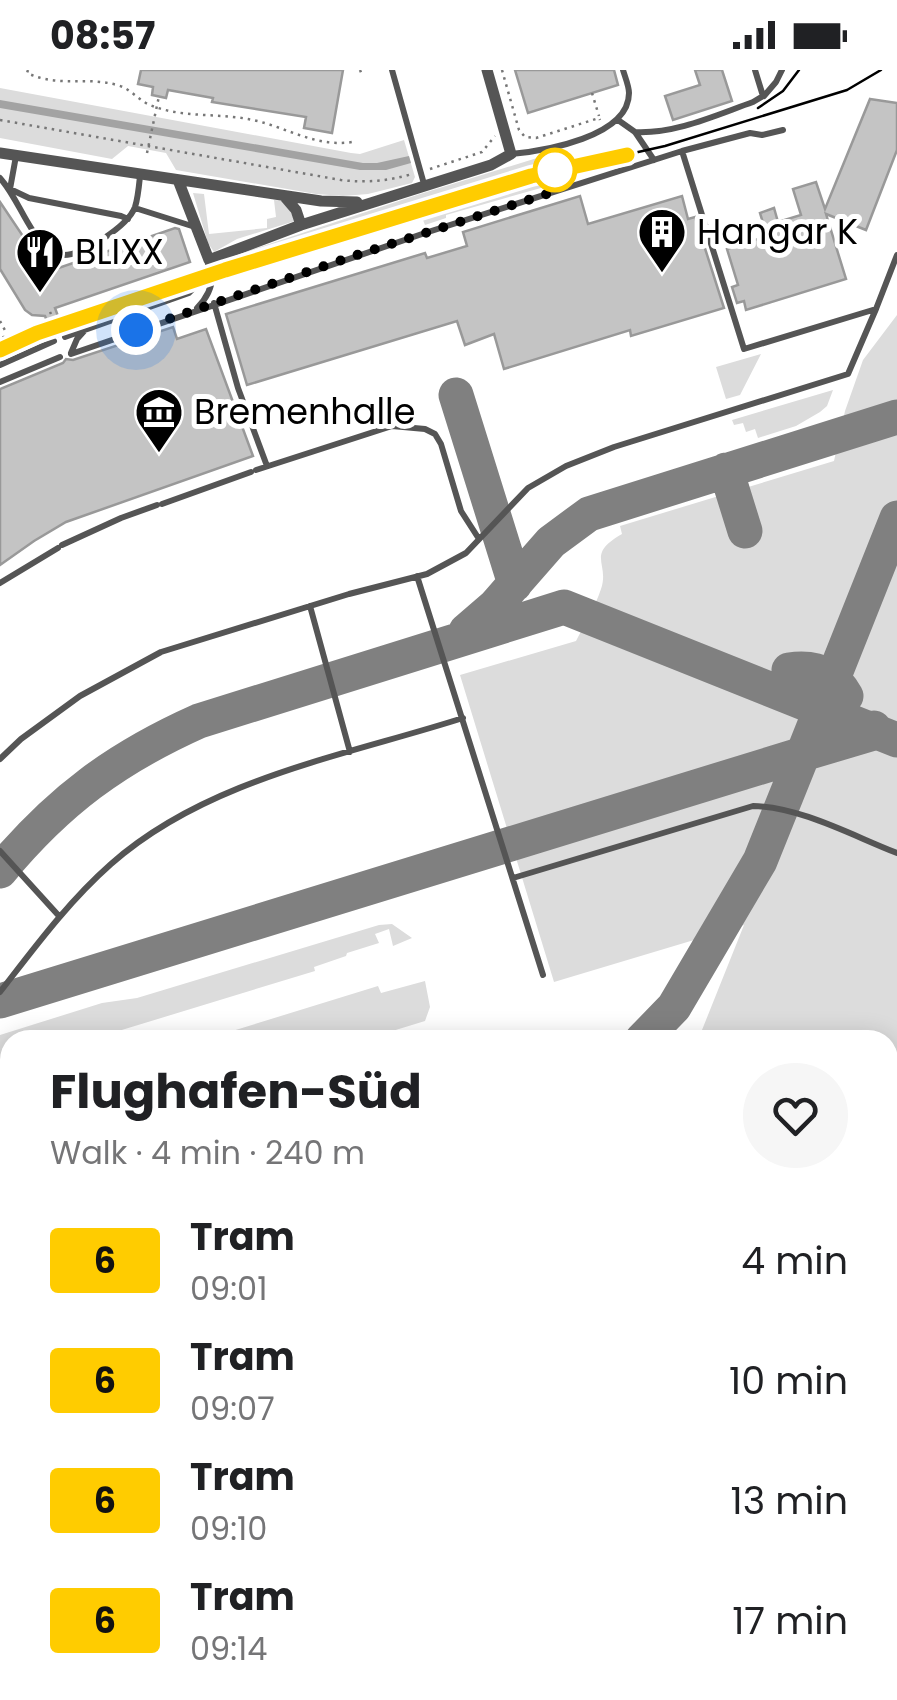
<!DOCTYPE html>
<meta charset="utf-8">
<style>
:root{--surface:#fff;--page:#f6f6f6;--text:#202124;--muted:#757577}
body{margin:0;font-family:Poppins,sans-serif;background:var(--page);color:var(--text);height:100vh;display:flex;flex-direction:column;font-size:38px;white-space:nowrap}
*{box-sizing:border-box;margin:0}
p{font-size:32px;color:var(--muted)}
.icon{flex:none;width:55px;height:55px;fill:none;stroke:currentColor;stroke-width:2;stroke-linecap:round;stroke-linejoin:round}
.map{position:relative;flex:1;overflow:hidden}
.sheet{position:absolute;left:0px;top:960px;width:898px;height:670px;display:flex;flex-direction:column;background:var(--surface);border-radius:30px 30px 0 0;box-shadow:0 5px 25px #0003}
.sheet>*{flex:none}
.badge{padding:0 20px;border-radius:8px;font-size:35px;line-height:65px}
.you{position:absolute;width:50px;height:50px;margin:-25px;border:8px solid #fff;border-radius:50%;background:#1a73e8;box-shadow:0 0 0 15px #1a73e833}
.map>.badge{position:absolute;translate:-50% -50%;box-shadow:0 0 0 5px #fff}
.round{display:grid;place-items:center;flex:none;width:105px;height:105px;border-radius:52px;background:var(--page)}
.head{display:flex;align-items:center;justify-content:space-between;height:170px;padding:0 50px}
h1{font-size:48px;font-weight:700;line-height:75px}
ul{padding:0;list-style:none}
li{display:flex;align-items:center;gap:30px;height:120px;padding:0 50px}
li div{flex:1}
li b{display:block;font-size:38px}
li em{font-style:normal}
li .badge{min-width:110px;font-weight:700;text-align:center}
.status{display:flex;justify-content:space-between;align-items:center;height:70px;padding:0 50px;background:var(--surface);direction:ltr}
.status svg{height:28px;fill:currentColor}
.map>svg:first-child{display:block}
.green{fill:#dcdcdc}
.water{fill:#a3a3a3}
.lines{fill:none;stroke-linecap:round;stroke-linejoin:round}
.taxiway{stroke:#808080;stroke-width:35}
.runway{stroke:#808080;stroke-width:85}
.building{fill:#c4c4c4;stroke:#999;stroke-width:2.5}
.path{stroke:#777;stroke-width:2.5;stroke-dasharray:2.5 5;stroke-linecap:butt}
.lane{stroke:#555;stroke-width:6}
.street{stroke:#555;stroke-width:11}
.tram{stroke:#000;stroke-width:2.5}
.line-casing{stroke:#fff;stroke-width:22}
.line{stroke:#fc0;stroke-width:15}
.walk{stroke:#000;stroke-width:10;stroke-dasharray:0 18}
.stop-dot{fill:#fff;stroke:#fc0;stroke-width:5}
.labels{text-anchor:middle;stroke-width:10;stroke-linejoin:round;paint-order:stroke}
.poi-label{font-size:35px;fill:#000;stroke:#fff;text-anchor:start}
</style>
<div class="status"><b>08:57</b><svg viewBox="0 0 49 12"><path d="M0 12V9h3v3zM5 12V6h3v6zM10 12V3h3v9zM15 12V0h3v12zM26 1h20v11H26zM47 4h2v5h-2z"/></svg></div>
<div class="map">
<svg width="897" height="1630" viewBox="0 0 897 1630">
<rect width="100%" height="100%" fill="#fff"/>
<path class="green" d="M0,18L351,83L360,84L404,70L415,107L412,113L368,124L343,126L316,124L176,100L166,83L128,76L112,89L0,68Z
M550,84L555,114L446,145V148L425,155L423,150L230,209L224,189L420,124Z
M193,123L204,124L209,164L267,158V149L276,147L274,130L285,131L295,151L237,169L214,182L208,173Z
M897,245V1630H0V1188L10,1185V1620H888V970H698L744,855L554,912L460,605L576,571C585,554 595,537 601,519C610,493 585,485 622,464L620,456L834,391L845,341L863,290Z
M761,284L740,325L726,329L716,297Z
M833,320L827,336L820,342L796,356L758,368L755,359L746,362L743,353L734,355L732,350Z
M392,854L412,868L393,876L389,859L375,864L379,873L347,883L346,886L314,897L315,901L89,970H10V994L0,997V965L102,933L137,928L379,855Z
M425,911L430,937L425,951L363,970H203L378,916L381,923Z"/>
<path class="water" d="M0,30L363,93H377L409,86L411,93L386,100H360L0,38Z"/>
<g class="lines">
<path class="taxiway" d="M456,325L515,514
M726,400L745,461
M466,561L495,536L551,472L589,444L897,347
M789,600C815,596 833,603 846,626
M0,801C58,731 116,688 199,651L564,537L897,670
M0,931L803,684L897,448
M642,970L674,937L760,791L803,684L877,662L874,658
M0,1096L10,1092
M0,1171L10,1168
M0,1577L10,1606"/>
<path class="runway" d="M888,1406L897,1382
M798,1630L802,1620"/>
</g>
<path class="building" d="M141,0H343L332,63L304,58L306,47L212,32L213,28L168,20L166,28L152,25L153,17L138,14Z
M515,0H614L618,15L528,43Z
M695,0H722L732,31L673,50L665,26L700,15Z
M870,29L897,33V80L866,160L826,144L846,209L746,240L744,231L737,233L732,217L738,215L727,179L767,166L760,143L774,138L778,152L801,145L793,119L816,112L825,139Z
M580,126L588,154L682,126L688,149L695,147L724,238L631,266L630,260L504,299L494,264L465,275L457,251L247,315L226,244L425,183L427,188L467,176L463,162Z
M0,132L47,202L175,158L179,159L190,192L55,238L63,260L58,266L52,265L45,246L32,245L25,240L0,199Z
M173,257L177,269L206,259L253,386L66,452L34,471L0,495V319L63,293L66,289L73,290Z"/>
<g class="lines">
<path class="path" d="M28,0L27,3C60,18 85,6 117,15C130,18 138,30 150,35C181,48 216,43 248,49C283,55 315,78 352,72
M360,0L362,5
M502,0L519,60L525,67L536,68L599,48L600,50
M592,23L599,46
M0,50L341,110C366,113 388,111 412,104
M147,83L159,26
M430,99L482,82L495,66
M50,242L51,244
M0,251L7,264
M3,266L9,278"/>
<path class="lane" d="M392,0L424,114
M764,26L776,12L782,0
M618,50L635,62L654,90
M635,62C676,64 716,45 753,32L763,26L755,0
M682,81L744,279L876,239L897,185
M511,84C544,81 629,67 629,23C629,16 625,7 623,0
M16,86L10,119L29,128L121,146L128,149
M0,108C19,129 27,162 50,180C55,184 58,186 64,185C83,185 128,156 135,137C138,128 139,116 140,106
M135,138L195,157
M214,233L238,318L267,396
M197,238C209,226 215,213 211,196
M65,267L189,223L206,206L209,190
M71,283L77,269L86,259
M71,284L425,163L682,81L750,63L762,65L783,60
M0,295L54,271
M0,312L60,287
M256,400L392,356L425,359L435,364L441,374L461,441L479,469
M162,434L251,402
M62,475L121,448L157,435
M417,506L543,905
M0,513L58,478
M310,536L350,682
M0,689L21,669L80,626L161,582L349,524L427,504L466,483L528,418L566,396L614,377L848,304L876,239
M0,781L59,846
M513,808L753,736C801,737 853,766 897,783
M0,922C35,877 68,832 111,794C207,709 344,686 463,648"/>
<path class="street" d="M0,83L321,131L357,132
M178,110L209,190L301,155L491,95L511,84L487,0
M284,126L296,140L301,155"/>
<path class="tram" d="M758,38L783,21L799,0
M0,280L37,263L142,226L531,106L665,76L847,20L881,0"/>
</g>
<g class="lines">
<g class="line-casing">
<path id="line" d="M0,280L37,263L225,200L531,106L627,85"/>
</g>
<use href="#line" class="line"/>
<path class="walk" d="M136,260L354,186L556,121L555,100"/>
</g>
<defs>
<g id="building-pin" transform="scale(2.5)"><path d="M0 17L-7.5 6A9.5 9.5 0 1 1 7.5 6Z" fill="#000" stroke="#fff"/><path d="M-4-6H4V6H1V3H-1V6H-4ZM-2.5-4.3h1.7v1.8h-1.7ZM.8-4.3h1.7v1.8H.8ZM-2.5-1h1.7V.8h-1.7ZM.8-1h1.7V.8H.8Z" fill="#fff"/></g>
<g id="restaurant-pin" transform="scale(2.5)"><path d="M0 17L-7.5 6A9.5 9.5 0 1 1 7.5 6Z" fill="#000" stroke="#fff"/><path d="M-5-6h1v4h1v-4h1v4h1v-4h1v5L-1.5 .5V6h-2V.5L-5-1ZM5-6V6H3V1.5H1.5Q1.5-4 5-6Z" fill="#fff"/></g>
<g id="museum-pin" transform="scale(2.5)"><path d="M0 17L-7.5 6A9.5 9.5 0 1 1 7.5 6Z" fill="#000" stroke="#fff"/><path d="M0-6L6-3V-2H-6V-3ZM-5-1h2V3h-2ZM-1-1h2V3h-2ZM3-1h2V3H3ZM-6 4H6V6H-6Z" fill="#fff"/></g>
</defs>
<g fill-rule="evenodd">
<use href="#building-pin" x="662" y="162"/>
<use href="#restaurant-pin" x="40" y="182"/>
<use href="#museum-pin" x="159" y="342"/>
</g>
<circle class="stop-dot" cx="555" cy="100" r="20"/>
<g class="labels">
<g class="poi-label">
<text x="697" y="174">Hangar K</text>
<text x="75" y="194">BLIXX</text>
<text x="194" y="354">Bremenhalle</text>
</g>
</g>
</svg>
<div class="you" style="left:136px;top:260px"></div>
<section class="sheet">
<div class="head"><div><h1>Flughafen-Süd</h1><p>Walk · 4 min · 240 m</p></div><a class="round"><svg class="icon" aria-label="heart" viewBox="0 0 24 24"><path d="M12 20l-8-8c-3-5 5-10 8-4 3-6 11-1 8 4z"/></svg></a></div>
<ul>
<li><span class="badge" style="background:#fc0;color:#111">6</span><div><b>Tram</b><p>09:01</p></div><em>4 min</em></li>
<li><span class="badge" style="background:#fc0;color:#111">6</span><div><b>Tram</b><p>09:07</p></div><em>10 min</em></li>
<li><span class="badge" style="background:#fc0;color:#111">6</span><div><b>Tram</b><p>09:10</p></div><em>13 min</em></li>
<li><span class="badge" style="background:#fc0;color:#111">6</span><div><b>Tram</b><p>09:14</p></div><em>17 min</em></li>
</ul>
</section>
</div>
